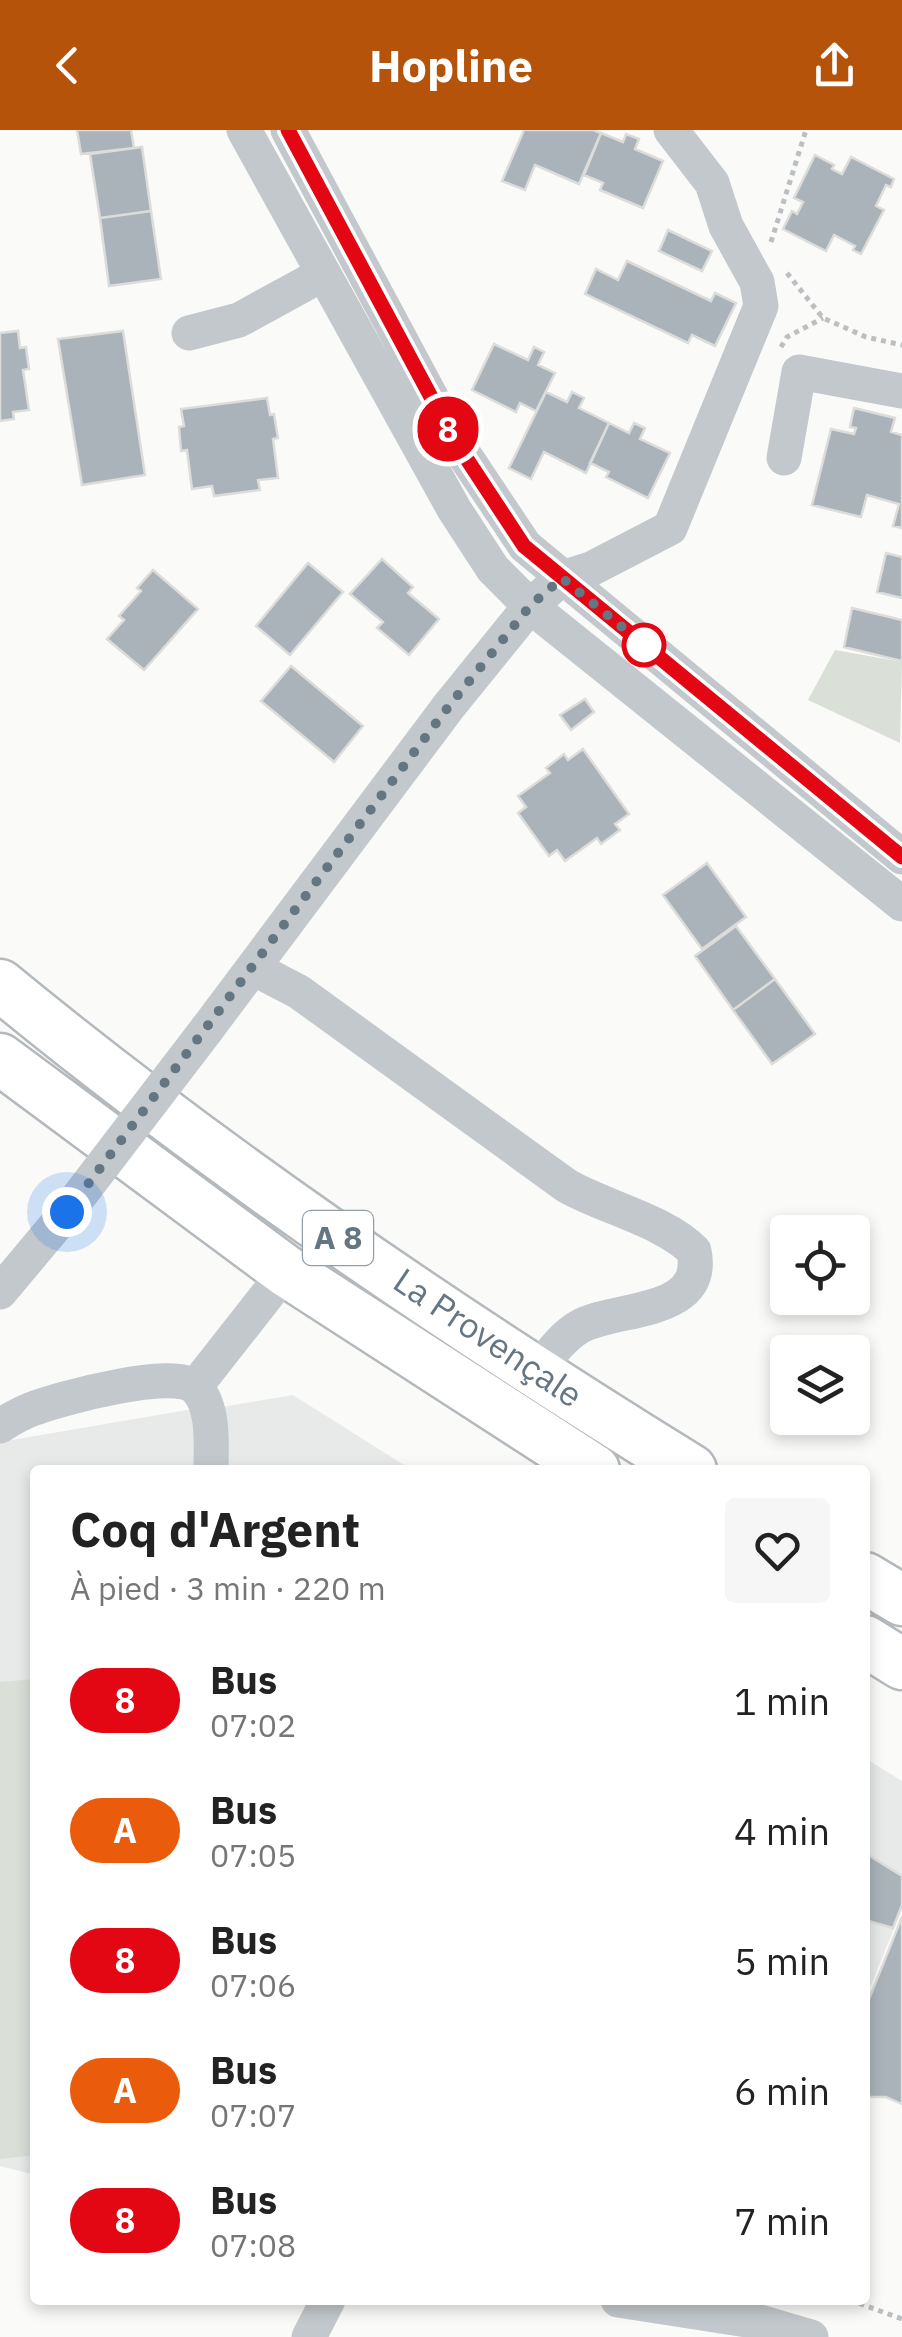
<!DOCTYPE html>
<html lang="fr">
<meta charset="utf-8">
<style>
:root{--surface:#fff;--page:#f6f6f6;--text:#222;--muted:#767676;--accent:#b45309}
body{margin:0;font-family:"IBM Plex Sans",sans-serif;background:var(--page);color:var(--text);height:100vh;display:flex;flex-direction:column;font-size:38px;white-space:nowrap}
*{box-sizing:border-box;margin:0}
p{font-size:32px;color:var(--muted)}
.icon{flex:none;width:55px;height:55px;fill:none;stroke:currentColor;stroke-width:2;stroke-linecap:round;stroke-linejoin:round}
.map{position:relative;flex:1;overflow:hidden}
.drawer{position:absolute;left:30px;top:1335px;width:840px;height:840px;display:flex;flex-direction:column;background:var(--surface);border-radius:10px;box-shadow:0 5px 15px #0003}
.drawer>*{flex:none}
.badge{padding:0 20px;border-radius:32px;font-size:35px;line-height:65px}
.tools{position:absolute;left:770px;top:1085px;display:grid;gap:20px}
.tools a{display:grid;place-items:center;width:100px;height:100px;border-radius:10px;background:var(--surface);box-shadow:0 5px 15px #0003;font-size:50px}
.you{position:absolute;width:50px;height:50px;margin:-25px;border:8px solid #fff;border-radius:50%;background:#1a73e8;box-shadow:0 0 0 15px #1a73e833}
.map>.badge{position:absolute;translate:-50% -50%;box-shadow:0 0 0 5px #fff}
.round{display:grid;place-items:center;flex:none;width:105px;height:105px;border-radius:10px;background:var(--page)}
.headline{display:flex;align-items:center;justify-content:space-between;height:170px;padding:0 40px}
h1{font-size:48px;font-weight:800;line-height:75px}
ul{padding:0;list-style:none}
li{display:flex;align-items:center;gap:30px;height:130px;padding:0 40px}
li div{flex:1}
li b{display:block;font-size:38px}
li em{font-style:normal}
li .badge{min-width:110px;font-weight:700;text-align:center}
header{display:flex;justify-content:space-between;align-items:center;height:130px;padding:0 40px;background:var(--accent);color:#fff;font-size:45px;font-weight:800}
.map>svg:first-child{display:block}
.built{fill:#e8e9e9}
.green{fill:#dadfd7}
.building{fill:#aab3b9;stroke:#dcdcda;stroke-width:2.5}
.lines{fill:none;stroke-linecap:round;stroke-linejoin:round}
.highway-casing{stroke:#b4b9bd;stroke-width:55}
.path{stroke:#bbbfc2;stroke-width:5;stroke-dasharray:5 5;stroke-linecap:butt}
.minor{stroke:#c3c8cc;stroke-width:35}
.highway{stroke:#fff;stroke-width:50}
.minor-bridge{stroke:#c3c8cc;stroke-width:35}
.line-casing{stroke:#fff;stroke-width:22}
.line{stroke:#e30613;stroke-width:15}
.walk{stroke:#657683;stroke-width:10;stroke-dasharray:0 18}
.stop-dot{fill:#fff;stroke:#e30613;stroke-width:5}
.labels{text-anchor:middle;stroke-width:10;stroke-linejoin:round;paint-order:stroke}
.shield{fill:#fff;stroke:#939fa8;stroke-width:2.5}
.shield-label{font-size:32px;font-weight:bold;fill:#657683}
.street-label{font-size:35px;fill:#657683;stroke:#fff}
</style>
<header><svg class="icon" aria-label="back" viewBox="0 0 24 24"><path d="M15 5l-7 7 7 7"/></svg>Hopline<svg class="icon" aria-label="share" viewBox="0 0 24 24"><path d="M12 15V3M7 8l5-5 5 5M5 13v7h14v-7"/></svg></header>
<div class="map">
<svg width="902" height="2207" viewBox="0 0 902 2207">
<rect width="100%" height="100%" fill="#fafaf8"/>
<path class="built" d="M293,1265L412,1340H225L216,1278Z
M199,1278L206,1340H35V2045L0,2036V1312Z
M865,1628L902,1651V1779L865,1870Z"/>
<path class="green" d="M835,520L902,532L900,613L808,570Z
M35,1549V2025L0,2029V1552Z"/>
<path class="building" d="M77,0H131L134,18L81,24Z
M524,0H593L601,3L579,54L535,35L525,60L502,51Z
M601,3L623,12L626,4L639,9L635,19L663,31L643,78L600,60L603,53L584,45Z
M142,17L151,81L100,88L90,24Z
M815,25L834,35L832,39L842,44L851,27L894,49L891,57L886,55L876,76L884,80L861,124L853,120L855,116L834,105L826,121L783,99L792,81L797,84L803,72L794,68Z
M151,81L161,149L109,156L100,88Z
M668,100L712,121L702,141L659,121Z
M627,131L711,171L715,163L736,173L715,216L692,205L688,213L585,164L596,139L618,150Z
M18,201L20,218L26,217L29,239L23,240L29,280L13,282L14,289L0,291V203Z
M123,201L145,345L82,355L58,209Z
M494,214L528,230L534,217L544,222L538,235L555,243L536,281L520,273L516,282L472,260Z
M546,262L567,272L572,262L584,268L579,278L609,293L586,343L544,322L531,349L509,338Z
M267,268L270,285L274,284L278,308L273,309L278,348L258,350L260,360L214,366L212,356L192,359L187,320L181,321L179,297L184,296L181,279Z
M854,278L895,288L891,302L902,305V398L893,396L899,374L867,365L861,387L812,375L831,299L854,304L856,298L850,297Z
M609,293L629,303L634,293L645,298L640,309L670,323L648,368L606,347L609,342L590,333Z
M886,423L902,427V468L877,462Z
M382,429L413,457L408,463L439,489L409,525L377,498L383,492L350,464Z
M308,433L343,462L290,525L256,496Z
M153,440L198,479L144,540L107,509L124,490L119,486L141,461L137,458Z
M852,478L902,490V531L844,517Z
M291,536L363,596L334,632L261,571Z
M585,569L594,582L571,600L560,585Z
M583,619L629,684L615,694L620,700L601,714L597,708L565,731L557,720L549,726L518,683L526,677L518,666L550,643L546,638L564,624L568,630Z
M707,733L746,787L702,819L663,765Z
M736,796L775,849L733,880L695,826Z
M775,849L815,904L772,934L733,880Z
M865,1723L902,1746V1775L893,1798L865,1790Z
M902,1787V1974L886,1967H865V1879Z"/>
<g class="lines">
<g class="highway-casing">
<path id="highway" d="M0,855C216,1033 453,1193 691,1340
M0,929L286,1141L594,1340
M865,1448L902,1470
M865,1511L902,1534"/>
</g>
<path class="path" d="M771,112L806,0
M787,143L823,188L866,207L902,215
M781,217L787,207L823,188
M850,2170L902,2189"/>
<path class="minor" d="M244,0L454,379L493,439L530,476L902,774
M288,0L453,308L525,416L902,727
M189,203L239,190L323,144
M784,328L799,242L902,261
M253,838L299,862L567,1056C604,1077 665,1091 694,1121C707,1186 617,1176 579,1197C561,1208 549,1226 536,1242
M207,899L449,576L530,476L562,448L591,439L670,398L761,176L757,152L726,96L712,53L671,0
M0,1162L67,1082
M195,1257L286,1141
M0,1296C11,1289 23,1282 35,1278C62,1268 174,1238 195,1257C215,1276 211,1316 211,1340
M618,2170L760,2192L811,2207
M309,2207L328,2170"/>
<use href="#highway" class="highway"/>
<path class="minor-bridge" d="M67,1082L207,899"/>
</g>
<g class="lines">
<g class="line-casing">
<path id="line" d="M288,0L453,308L524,416L902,727"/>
</g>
<use href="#line" class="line"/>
<path class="walk" d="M67,1082L449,576L530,476L562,448L644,515"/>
</g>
<circle class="stop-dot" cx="644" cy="515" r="20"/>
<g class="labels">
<rect class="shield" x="303" y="1081" width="70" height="54" rx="8"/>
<g class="shield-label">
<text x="338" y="1119">A 8</text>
</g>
<g class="street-label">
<text transform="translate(488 1208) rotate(34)" y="12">La Provençale</text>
</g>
</g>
</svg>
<div class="tools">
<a><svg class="icon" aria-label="locate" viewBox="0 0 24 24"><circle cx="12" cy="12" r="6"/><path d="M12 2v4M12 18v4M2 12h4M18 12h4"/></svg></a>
<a><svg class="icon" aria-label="layers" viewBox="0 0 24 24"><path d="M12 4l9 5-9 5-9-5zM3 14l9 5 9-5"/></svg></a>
</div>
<div class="you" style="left:67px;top:1082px"></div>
<b class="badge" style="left:448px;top:299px;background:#e30613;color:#fff">8</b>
<section class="drawer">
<div class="headline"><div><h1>Coq d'Argent</h1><p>À pied · 3 min · 220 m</p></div><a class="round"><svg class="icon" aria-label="heart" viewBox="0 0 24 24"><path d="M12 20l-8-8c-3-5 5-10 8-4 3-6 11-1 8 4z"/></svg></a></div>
<ul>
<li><span class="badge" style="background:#e30613;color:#fff">8</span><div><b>Bus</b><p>07:02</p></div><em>1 min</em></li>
<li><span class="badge" style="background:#ea5b0b;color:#fff">A</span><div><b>Bus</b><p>07:05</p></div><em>4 min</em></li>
<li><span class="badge" style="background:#e30613;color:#fff">8</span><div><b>Bus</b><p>07:06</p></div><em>5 min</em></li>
<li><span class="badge" style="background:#ea5b0b;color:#fff">A</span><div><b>Bus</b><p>07:07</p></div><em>6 min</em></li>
<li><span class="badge" style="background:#e30613;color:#fff">8</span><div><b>Bus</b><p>07:08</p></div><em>7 min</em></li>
</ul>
</section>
</div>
